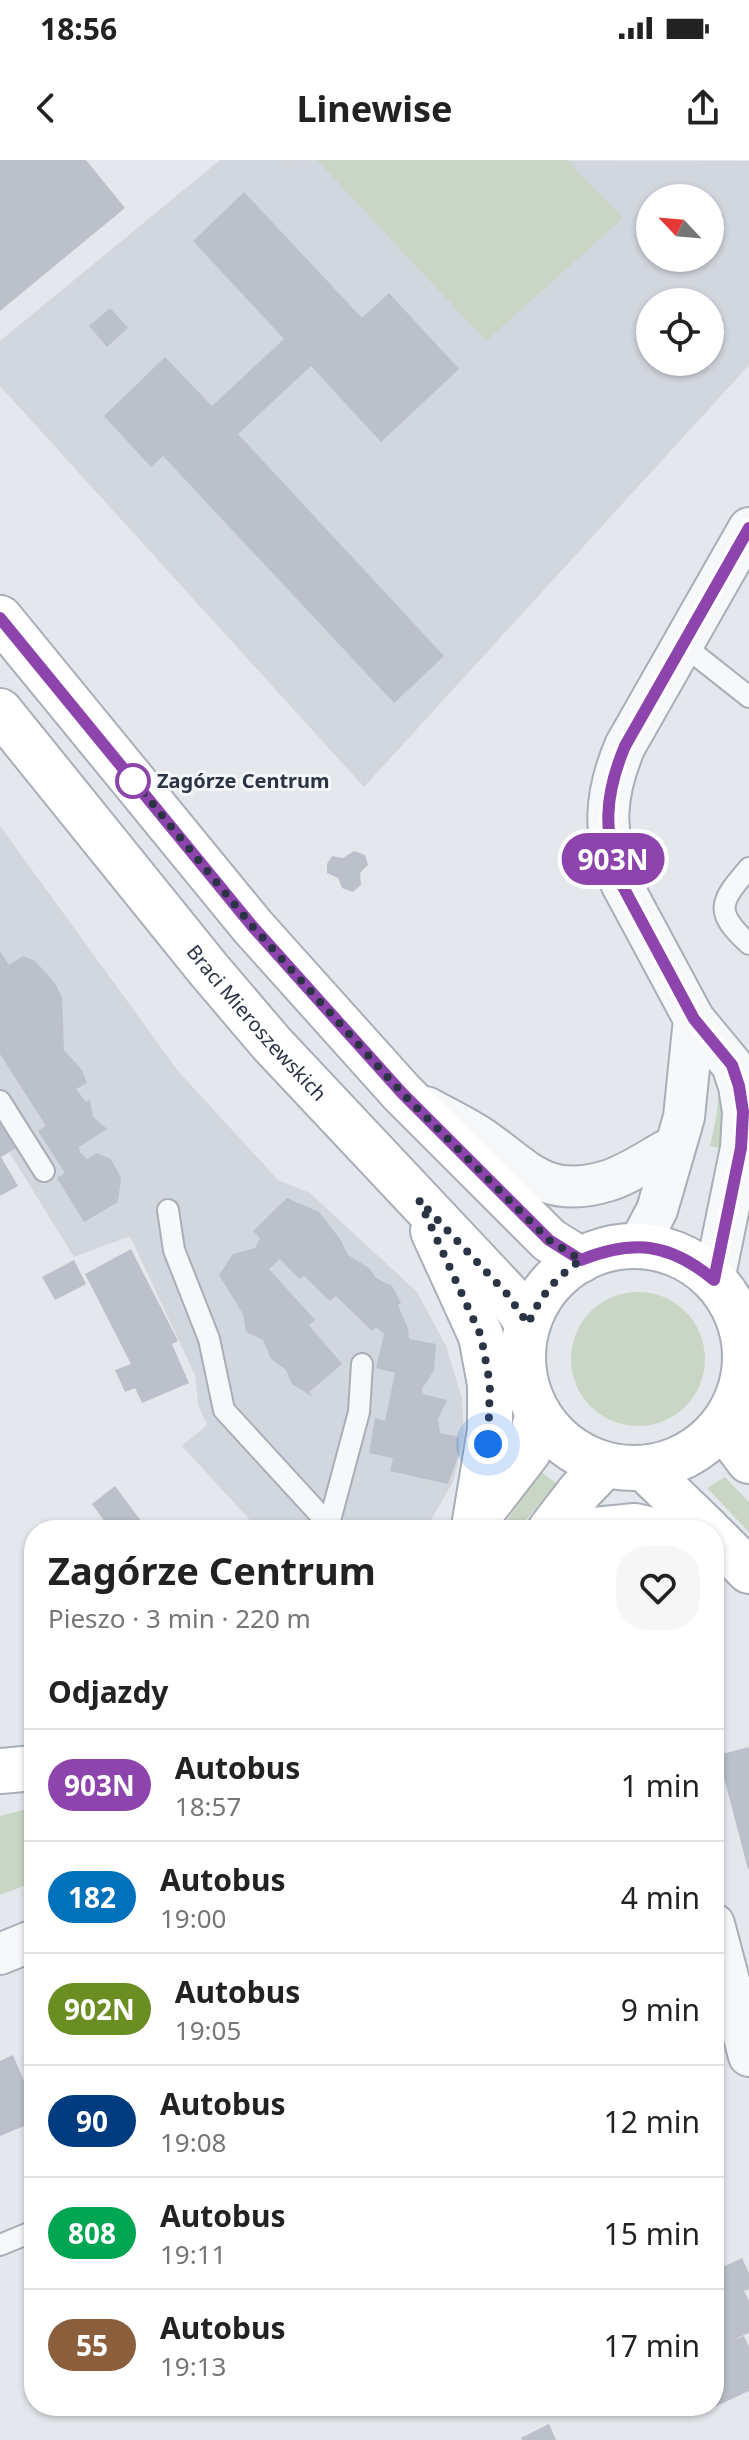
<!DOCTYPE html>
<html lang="pl">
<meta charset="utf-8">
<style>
:root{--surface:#fff;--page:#f6f6f6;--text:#222;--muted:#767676;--line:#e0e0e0}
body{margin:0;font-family:"Noto Sans",sans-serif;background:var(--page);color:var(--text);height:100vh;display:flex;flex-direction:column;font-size:30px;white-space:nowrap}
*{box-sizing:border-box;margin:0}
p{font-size:26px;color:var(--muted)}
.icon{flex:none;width:44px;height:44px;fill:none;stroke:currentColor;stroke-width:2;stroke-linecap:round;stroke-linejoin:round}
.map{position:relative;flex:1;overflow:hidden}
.panel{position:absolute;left:24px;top:1360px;width:700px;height:896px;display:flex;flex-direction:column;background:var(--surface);border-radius:32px;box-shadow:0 2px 6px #0004}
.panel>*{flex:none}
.badge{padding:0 16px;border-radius:26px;font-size:28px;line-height:52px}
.needle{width:52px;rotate:296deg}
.fabs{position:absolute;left:636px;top:24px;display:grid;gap:16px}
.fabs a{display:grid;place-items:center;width:88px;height:88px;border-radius:50%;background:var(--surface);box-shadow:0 2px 6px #0004;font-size:40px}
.you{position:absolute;width:40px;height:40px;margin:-20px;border:6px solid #fff;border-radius:50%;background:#1a73e8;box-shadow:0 0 0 12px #1a73e833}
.map>.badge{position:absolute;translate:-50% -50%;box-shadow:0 0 0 4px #fff}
h2{padding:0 24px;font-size:30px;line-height:72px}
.round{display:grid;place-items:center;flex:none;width:84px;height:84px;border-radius:32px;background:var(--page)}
.headline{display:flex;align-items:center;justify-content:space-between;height:136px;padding:0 24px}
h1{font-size:38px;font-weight:700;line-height:60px}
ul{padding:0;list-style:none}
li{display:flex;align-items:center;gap:24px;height:112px;padding:0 24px;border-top:2px solid var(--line)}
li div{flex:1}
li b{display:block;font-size:30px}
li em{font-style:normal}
li .badge{min-width:88px;font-weight:700;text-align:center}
.status{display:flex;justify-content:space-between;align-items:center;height:56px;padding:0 40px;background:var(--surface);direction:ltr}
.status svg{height:22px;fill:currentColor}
header{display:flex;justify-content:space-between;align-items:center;height:104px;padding:0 24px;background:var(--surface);font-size:36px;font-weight:700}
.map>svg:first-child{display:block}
.built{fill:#d2d6de;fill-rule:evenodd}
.green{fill:#c9d6c5}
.building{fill:#bbc0ca}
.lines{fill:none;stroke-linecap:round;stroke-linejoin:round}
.lane-casing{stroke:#a9aeb7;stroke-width:24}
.street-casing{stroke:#a9aeb7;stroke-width:44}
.secondary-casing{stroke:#a9aeb7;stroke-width:48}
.lane{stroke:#f7f8fa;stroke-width:20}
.street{stroke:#f7f8fa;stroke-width:40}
.secondary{stroke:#fff;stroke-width:44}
.line-casing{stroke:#fff;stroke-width:18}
.line{stroke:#8e44ad;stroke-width:12}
.walk{stroke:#2b3445;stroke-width:8;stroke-dasharray:0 14.4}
.stop-dot{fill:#fff;stroke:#8e44ad;stroke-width:4}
.labels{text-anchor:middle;stroke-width:6;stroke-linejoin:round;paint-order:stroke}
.stop-label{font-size:20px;font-weight:bold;fill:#2b3445;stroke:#f4f6f9;text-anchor:start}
.street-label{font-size:20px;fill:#2b3445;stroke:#f4f6f9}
</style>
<div class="status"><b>18:56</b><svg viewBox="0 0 49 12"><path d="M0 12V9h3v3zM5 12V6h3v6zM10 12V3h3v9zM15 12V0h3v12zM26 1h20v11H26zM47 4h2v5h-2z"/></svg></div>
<header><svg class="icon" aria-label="back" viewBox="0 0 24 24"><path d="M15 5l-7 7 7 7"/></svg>Linewise<svg class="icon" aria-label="share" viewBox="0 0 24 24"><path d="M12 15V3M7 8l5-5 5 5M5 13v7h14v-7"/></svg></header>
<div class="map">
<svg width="749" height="2280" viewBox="0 0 749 2280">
<rect width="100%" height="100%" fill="#e4e7ec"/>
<path class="built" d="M220,0L749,1V205L364,627L0,226V181ZM650,38H710V98H650ZM650,142H710V202H650Z
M0,666L178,911L278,1020L310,1033L417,1132L446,1186L462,1238L464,1277L453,1322L425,1370H259L182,1286L207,1265L198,1244L195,1215L130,1076L74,1097L0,977Z"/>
<path class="green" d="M317,0H567L623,58L486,181Z
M719,922L724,952L720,988L710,986L717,953Z
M571 1199a67 67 0 1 1 134 0a67 67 0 1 1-134 0Z
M540,1311L557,1324L517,1370L503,1367Z
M725,1317L749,1342V1372L707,1328Z
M34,1647V1722L0,1735V1656Z"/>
<path class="building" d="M0,0H86L125,48L0,151Z
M244,32L362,158L389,133L459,209L381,282L311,206L238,274L444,496L394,543L163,296L151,307L104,256L165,197L212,246L284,179L193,81Z
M110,148L128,168L107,187L89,166Z
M354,691L365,695L368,705L360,713L361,725L353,732L342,728L338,718L327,713V704L332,696L343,698Z
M0,791L9,805L23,796L35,801L55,823L62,837L64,890L82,910L87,923L76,929L86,942L90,939L93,957L107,969L79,987L80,992L87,999L97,993L111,999L121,1018L118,1042L84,1062L57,1018L65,1013L38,971L46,966L0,894Z
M0,962L16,988L1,997L18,1026L0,1036Z
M287,1038L319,1052L340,1079L348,1095L369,1108L376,1118L392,1126L401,1143L398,1145L408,1169L409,1179L436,1184L434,1210L422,1229L423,1234L447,1240L438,1259L440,1273L459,1277V1294L448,1324L390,1311L393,1298L369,1293L375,1258L385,1261L395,1213L376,1208L384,1174L376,1167L372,1171L336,1136L330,1141L304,1116L299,1119L280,1099L269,1109L315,1160L309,1165L342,1204L309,1232L313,1237L292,1224L286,1210L271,1199L263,1180L246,1172L243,1154L219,1115L233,1094L255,1088L260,1078L253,1071Z
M131,1089L178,1181L172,1184L189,1223L142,1243L135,1228L125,1232L115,1210L131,1204L85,1114Z
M74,1100L86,1124L55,1140L42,1117Z
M115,1326L147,1369L145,1370H111L92,1344Z
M749,1587V1709H748L718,1595Z
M13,1895L34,1945V1962L0,1976V1901Z
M742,2098L749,2113V2129L744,2131L749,2141V2173L730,2181L744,2176L749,2187V2231L695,2256L690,2246H714V2111Z
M549,2264L556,2280H522L521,2278Z"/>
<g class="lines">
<g class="lane-casing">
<path id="lane" d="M682,484L749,537
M749,708C720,742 713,751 749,784
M0,941L44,1011
M168,1050L174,1090L209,1179L224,1250L334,1370
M329,1364L359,1252L362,1204
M0,2085L34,2071"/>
</g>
<g class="street-casing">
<path id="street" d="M426,947C444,957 463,966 480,977C526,1008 544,1040 607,1021C628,1015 653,997 673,987
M638,1086L657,1050L684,957L694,859
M714,1120L741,988L743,952L739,926L732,905L694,859L621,723C603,672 604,636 625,586L749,368
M714,1764L749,1896
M0,1794L34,1780"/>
</g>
<g class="secondary-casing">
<g id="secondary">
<path d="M0,458L253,767L402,933L549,1080L581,1100"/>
<path id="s1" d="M0,551L209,810L272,884L507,1134L528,1164"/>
<path d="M433,1071L481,1176L490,1224V1270L475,1361"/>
<circle cx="634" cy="1197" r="111"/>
<path d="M722,1265L749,1301"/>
<path d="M644,1308L708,1370"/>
<path d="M478,1357L528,1292L538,1253"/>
<path d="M550,1370L580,1331L605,1305"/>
<path d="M595,1370L635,1366L652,1370"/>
<path d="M714,1376L749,1411"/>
<path d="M0,1611L34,1608"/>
</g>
</g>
<use href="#lane" class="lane"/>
<use href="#street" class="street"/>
<use href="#secondary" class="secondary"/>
</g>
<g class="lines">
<g class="line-casing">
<path id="line" d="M0,458L253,767L402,933L549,1080L581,1100C634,1079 670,1083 714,1120L741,988L743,952L739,926L732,905L694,859L621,723C603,672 604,636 625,586L749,368"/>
</g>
<use href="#line" class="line"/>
<path class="walk" d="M133,621L125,610L253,767L402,933L549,1080L581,1100C555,1118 541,1135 528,1164L507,1134L419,1040L481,1176L490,1224L488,1284"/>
</g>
<circle class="stop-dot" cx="133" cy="621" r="16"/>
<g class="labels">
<g class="stop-label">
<text x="157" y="628">Zagórze Centrum</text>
</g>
<g class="street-label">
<text dy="7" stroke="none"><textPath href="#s1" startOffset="404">Braci Mieroszewskich</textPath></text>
</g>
</g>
</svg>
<div class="fabs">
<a><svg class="needle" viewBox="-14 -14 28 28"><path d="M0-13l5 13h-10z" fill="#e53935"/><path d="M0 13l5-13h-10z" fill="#767676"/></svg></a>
<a><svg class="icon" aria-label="locate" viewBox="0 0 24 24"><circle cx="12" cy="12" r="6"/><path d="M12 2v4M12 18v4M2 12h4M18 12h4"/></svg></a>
</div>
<div class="you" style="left:488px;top:1284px"></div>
<b class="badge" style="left:613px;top:699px;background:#8e44ad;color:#fff">903N</b>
<section class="panel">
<div class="headline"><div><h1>Zagórze Centrum</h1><p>Pieszo · 3 min · 220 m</p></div><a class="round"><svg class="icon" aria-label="heart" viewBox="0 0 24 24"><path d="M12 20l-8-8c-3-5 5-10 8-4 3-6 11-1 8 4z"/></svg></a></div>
<h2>Odjazdy</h2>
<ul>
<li><span class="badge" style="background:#8e44ad;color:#fff">903N</span><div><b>Autobus</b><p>18:57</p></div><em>1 min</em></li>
<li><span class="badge" style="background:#0072bc;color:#fff">182</span><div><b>Autobus</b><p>19:00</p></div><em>4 min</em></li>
<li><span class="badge" style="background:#6b8e23;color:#fff">902N</span><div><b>Autobus</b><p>19:05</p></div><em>9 min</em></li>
<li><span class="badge" style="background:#003b80;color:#fff">90</span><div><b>Autobus</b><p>19:08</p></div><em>12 min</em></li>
<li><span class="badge" style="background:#00a651;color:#fff">808</span><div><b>Autobus</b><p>19:11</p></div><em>15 min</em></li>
<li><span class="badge" style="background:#8b5e3c;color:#fff">55</span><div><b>Autobus</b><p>19:13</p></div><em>17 min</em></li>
</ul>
</section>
</div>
